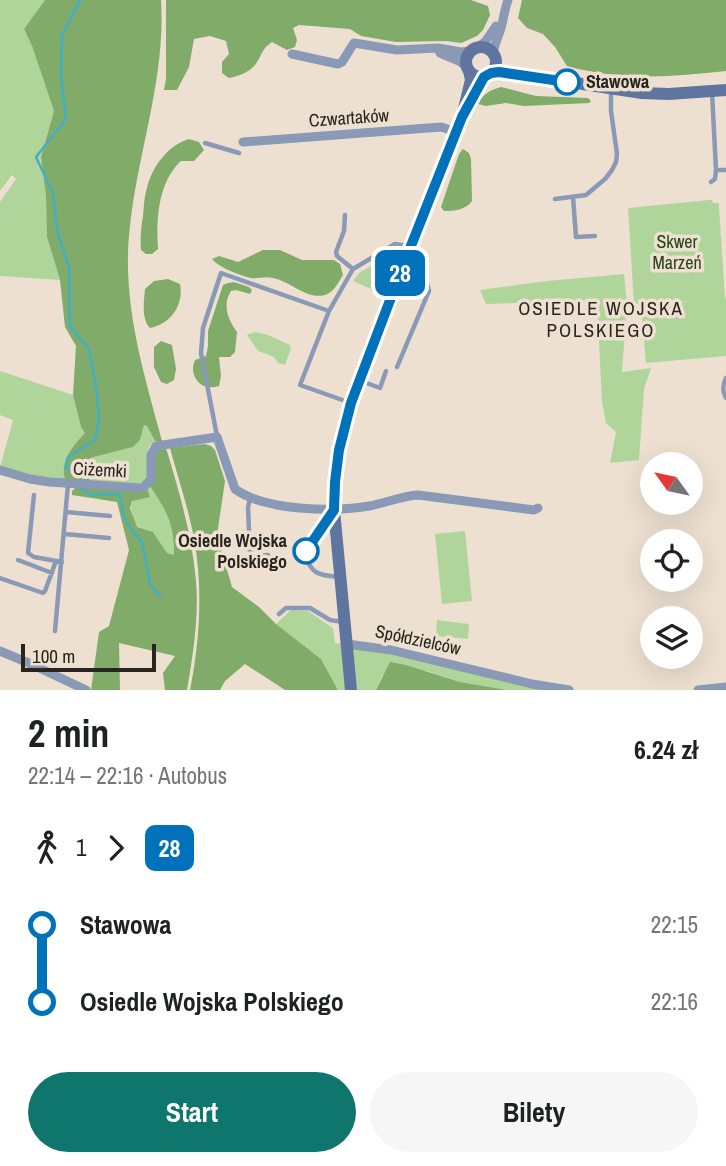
<!DOCTYPE html>
<html lang="pl">
<meta charset="utf-8">
<style>
:root{--surface:#fff;--page:#f6f6f6;--text:#202124;--muted:#757577;--accent:#0f766e}
body{margin:0;font-family:"Archivo Narrow",sans-serif;background:var(--page);color:var(--text);height:100vh;display:flex;flex-direction:column;font-size:26px;white-space:nowrap}
*{box-sizing:border-box;margin:0}
p{font-size:23px;color:var(--muted)}
.icon{flex:none;width:38px;height:38px;fill:none;stroke:currentColor;stroke-width:2;stroke-linecap:round;stroke-linejoin:round}
.map{position:relative;height:690px;overflow:hidden}
.drawer{display:flex;flex-direction:column;background:var(--surface);flex:1}
.drawer>*{flex:none}
.badge{padding:0 14px;border-radius:10px;font-size:24px;line-height:46px}
.needle{width:46px;rotate:303deg}
.controls{position:absolute;left:640px;top:452px;display:grid;gap:14px}
.controls a{display:grid;place-items:center;width:63px;height:63px;border-radius:50%;background:var(--surface);box-shadow:0 7px 28px #0002;font-size:35px}
.scale{position:absolute;left:21px;bottom:18px;width:135px;box-sizing:border-box;padding-left:7px;border:4px solid #29241e;border-top:0;font-size:19px;line-height:24px;white-space:nowrap;color:#29241e;-webkit-text-stroke:5px #ede0d1;paint-order:stroke}
.map>.badge{position:absolute;translate:-50% -50%;box-shadow:0 0 0 4px #fff}
.legs{display:flex;align-items:center;gap:10px;height:77px;padding:0 28px;font-size:23px}
.legs p{margin-inline-start:auto}
.headline{display:flex;align-items:center;justify-content:space-between;height:119px;padding:0 28px}
h1{font-size:38px;font-weight:700;line-height:52px}
.primary-button{display:flex;gap:14px;margin-top:auto;padding:14px 28px}
.primary-button a{flex:1;height:80px;border-radius:42px;background:var(--accent);color:#fff;font-size:28px;font-weight:700;line-height:80px;text-align:center}
.primary-button a+a{background:var(--page);color:var(--text)}
ul{padding:0 28px;list-style:none}
li{display:flex;align-items:center;gap:24px;height:77px;font-size:26px}
li i{display:grid;place-items:center;width:10px;height:100%;margin:0 9px;background:currentColor}
li i::after{content:'';width:18px;height:18px;margin:-9px;border:5px solid;border-radius:50%;background:var(--surface)}
li p{margin-inline-start:auto}
li:first-child i{background:linear-gradient(#0000 50%,currentColor 0)}
li:last-child i{background:linear-gradient(currentColor 50%,#0000 0)}
.map>svg:first-child{display:block}
.green{fill:#b0d59b}
.forest{fill:#81ab68}
.lines{fill:none;stroke-linecap:round;stroke-linejoin:round}
.stream{stroke:#41b0c7;stroke-width:2.5}
.lane{stroke:#8999b6;stroke-width:4.5}
.street{stroke:#8999b6;stroke-width:9}
.secondary{stroke:#5f759f;stroke-width:12}
.line-1-casing{stroke:#fff;stroke-width:16}
.line-1{stroke:#0072bc;stroke-width:10}
.stop-1-dot{fill:#fff;stroke:#0072bc;stroke-width:3.5}
.labels{text-anchor:middle;stroke-width:7;stroke-linejoin:round;paint-order:stroke}
.stop-label{font-size:18px;font-weight:bold;fill:#29241e;stroke:#ede0d1;text-anchor:start}
.street-label{font-size:18px;fill:#29241e;stroke:#ede0d1}
.park-label{font-size:18px;fill:#294516;stroke:#ede0d1}
.neighbourhood-label{font-size:19px;letter-spacing:2px;fill:#29241e;stroke:#ede0d1}
</style>
<div class="map">
<svg width="726" height="690" viewBox="0 0 726 690">
<rect width="100%" height="100%" fill="#ede0d1"/>
<path class="green" d="M0,0H45L24,29L32,46L54,111L41,157L46,197L47,237L60,280L0,276V202L16,179L12,175L0,191Z
M709,200H712L713,203H719V207L725,298L726,299V356L646,363L641,306L691,301L634,304L628,208Z
M388,257L374,293L371,291V289L353,281L360,272Z
M624,274L627,304L622,372L651,368L644,389L639,460L610,463L616,432L606,423L602,402L597,300L486,304L480,290L547,281Z
M255,332L268,335L290,345L291,349L285,365L278,363L274,357L258,351L247,335Z
M0,371L73,395L81,427L86,433L66,481L37,477L0,467L13,420L0,415Z
M144,425L147,426L155,441C138,452 158,469 145,481C137,488 102,483 90,482L87,465L90,458L133,447L140,440Z
M150,486C167,512 174,523 174,555L167,553L153,532L137,527C127,500 129,503 150,486Z
M465,531L472,601L442,604L435,534Z
M291,610L308,611L333,628L335,643L391,650L551,690H507L460,682L427,671L382,676L376,690H338L321,659L276,624Z
M437,620L469,624L468,639L436,636Z"/>
<path class="forest" d="M45,0H161C166,77 138,151 130,226C121,301 143,370 162,441H155L147,426L144,425L140,440L133,447L90,458L87,465L90,482L66,481C58,462 73,446 85,433L81,427L73,395L76,346L65,327L60,280L47,237L46,197L41,157L54,111L32,46L24,29Z
M166,0H471L488,6L490,15L483,30L477,36L461,43L446,41L396,42L361,36L350,29L299,25L293,28L297,40L295,47L287,50L272,42C261,49 262,56 255,65C248,73 239,76 229,78L222,73V62L229,54L226,41L210,36L194,39L189,67L177,90H164L166,79Z
M522,0H726V71C673,77 619,81 567,66L555,47L543,34L527,28L518,18Z
M501,87L536,96L588,98L591,101L589,103L524,106L506,103L486,106L478,104C483,94 490,90 501,87Z
M189,139L199,142L204,150L194,161H181C158,182 156,220 158,249L152,254H146L141,250C140,238 141,228 143,216C144,207 144,197 147,188C152,167 168,145 189,139Z
M463,149L469,153L471,159L472,201C466,210 454,211 444,211L441,207L459,154Z
M263,250H280L302,260H334L340,264L343,275C338,283 334,292 325,295C307,300 290,281 273,278C265,276 258,279 251,278C241,276 218,267 212,259L219,256L238,262Z
M168,279L180,284C184,305 171,324 150,328C141,319 144,301 145,289L154,281Z
M234,282L249,287L252,290L250,294L236,290L231,291C222,305 228,320 237,332L235,352L230,357H219L221,376L219,386C201,392 188,376 195,360L206,356L208,346V331L223,285L228,283Z
M161,341L172,345L176,369L174,380L167,384L161,382L154,367V347Z
M205,444L211,446L215,450L225,481L217,535L232,587L259,607L276,624L321,659L338,690H285L245,664L225,681L220,690H190C200,640 203,588 194,538C188,507 178,478 170,448Z
M166,448C179,491 192,535 196,581C199,617 193,655 187,690H165L163,673L175,656L119,643L120,690H91L99,632L109,626L129,550L117,502L72,495V491L76,487L147,489L150,497L132,501L130,508L137,527L153,532L167,553L174,555C174,523 167,512 150,486L154,456L159,449Z
M390,662L406,665L460,682L507,690H376Z"/>
<g class="lines">
<path class="stream" d="M80,481V477L66,468L68,457L95,440L99,418L96,386L89,349L70,326L69,267L58,235L53,193L36,157L66,119L61,77L62,35L80,0
M81,488L91,495L119,494L124,517L132,531L142,541L150,584L160,597"/>
<path class="lane" d="M205,143L239,153
M716,170H726
M711,182L715,179L716,170L712,92
M573,197L576,237L595,236
M555,199L586,195L605,179L612,170L616,162L617,154L611,111V89
M345,215L344,231L336,252L337,256L353,269
M397,367L429,291L427,283L407,267
M726,378C723,384 722,392 726,398
M361,381L380,388L386,371
M351,403L300,385L329,311L353,269L395,244L410,246
M217,436L201,353L203,328L221,273L329,311
M34,495L28,553L34,557L62,562
M250,499L248,507L250,553L254,556L268,555
M66,512L110,516
M330,516L311,541L304,553C312,575 318,575 339,577
M64,534L109,538
M18,560L52,573
M0,578L43,593L45,591L56,561
M279,614L286,608H310L330,620L343,622
M55,631L68,484"/>
<path class="street" d="M478,47L485,42L496,26
M440,53L459,61L467,67
M493,53C495,42 500,34 502,24C504,16 505,8 508,0
M292,54L338,64L342,62L354,43L397,50L438,48L461,52L470,51
M243,142L441,127L457,132
M0,470L30,479L49,482L140,488L144,487L151,479V455L156,446L217,437L235,489C265,511 333,512 369,506C386,503 401,496 418,495L534,510L538,508
M347,644L391,650L532,684L569,690
M0,651L31,664L86,690
M698,690L726,687"/>
<path class="secondary" d="M466 62a15 15 0 1 1 30 0a15 15 0 1 1-30 0Z
M491,73L530,76L642,93L669,94L726,90
M351,690L334,510C334,465 344,423 359,381L462,117L471,80L469,71"/>
</g>
<g class="lines">
<g class="line-1-casing">
<path id="line-1" d="M306,551L334,510L335,482L339,450L351,403L403,266L462,117L484,77L491,73L499,72L567,82"/>
</g>
<use href="#line-1" class="line-1"/>
</g>
<g class="stop-1-dot">
<circle cx="567" cy="82" r="12"/>
<circle cx="306" cy="551" r="12"/>
</g>
<g class="labels">
<g class="stop-label">
<text x="586" y="88">Stawowa</text>
<text x="287" y="547" text-anchor="end">Osiedle Wojska<tspan x="287" dy="21">Polskiego</tspan></text>
</g>
<g class="street-label">
<text transform="translate(349 118) rotate(-4)" y="6">Czwartaków</text>
<text transform="translate(100 470) rotate(3)" y="6">Ciżemki</text>
<text transform="translate(418 640) rotate(12)" y="6">Spółdzielców</text>
</g>
<g class="park-label">
<text x="677" y="248">Skwer<tspan x="677" dy="21">Marzeń</tspan></text>
</g>
<g class="neighbourhood-label">
<text x="601" y="315">OSIEDLE WOJSKA<tspan x="601" dy="22">POLSKIEGO</tspan></text>
</g>
</g>
</svg>
<div class="controls">
<a><svg class="needle" viewBox="-14 -14 28 28"><path d="M0-13l5 13h-10z" fill="#e53935"/><path d="M0 13l5-13h-10z" fill="#757577"/></svg></a>
<a><svg class="icon" aria-label="locate" viewBox="0 0 24 24"><circle cx="12" cy="12" r="6"/><path d="M12 2v4M12 18v4M2 12h4M18 12h4"/></svg></a>
<a><svg class="icon" aria-label="layers" viewBox="0 0 24 24"><path d="M12 4l9 5-9 5-9-5zM3 14l9 5 9-5"/></svg></a>
</div>
<div class="scale">100 m</div>
<b class="badge" style="left:400px;top:273px;background:#0072bc;color:#fff">28</b>
</div>
<section class="drawer">
<div class="headline"><div><h1>2 min</h1><p>22:14 – 22:16 · Autobus</p></div><b>6.24 zł</b></div>
<div class="legs"><svg class="icon" aria-label="walk" viewBox="0 0 24 24"><circle cx="13" cy="4" r="2"/><path d="M13 8l-2 6 4 7M11 14l-3 7M7 12l3-4h3l4 4"/></svg>1<svg class="icon" aria-label="forward" viewBox="0 0 24 24"><path d="M9 5l7 7-7 7"/></svg><b class="badge" style="background:#0072bc;color:#fff">28</b></div>
<ul>
<li><i style="color:#0072bc"></i><b>Stawowa</b><p>22:15</p></li>
<li><i style="color:#0072bc"></i><b>Osiedle Wojska Polskiego</b><p>22:16</p></li>
</ul>
<div class="primary-button"><a>Start</a><a>Bilety</a></div>
</section>
